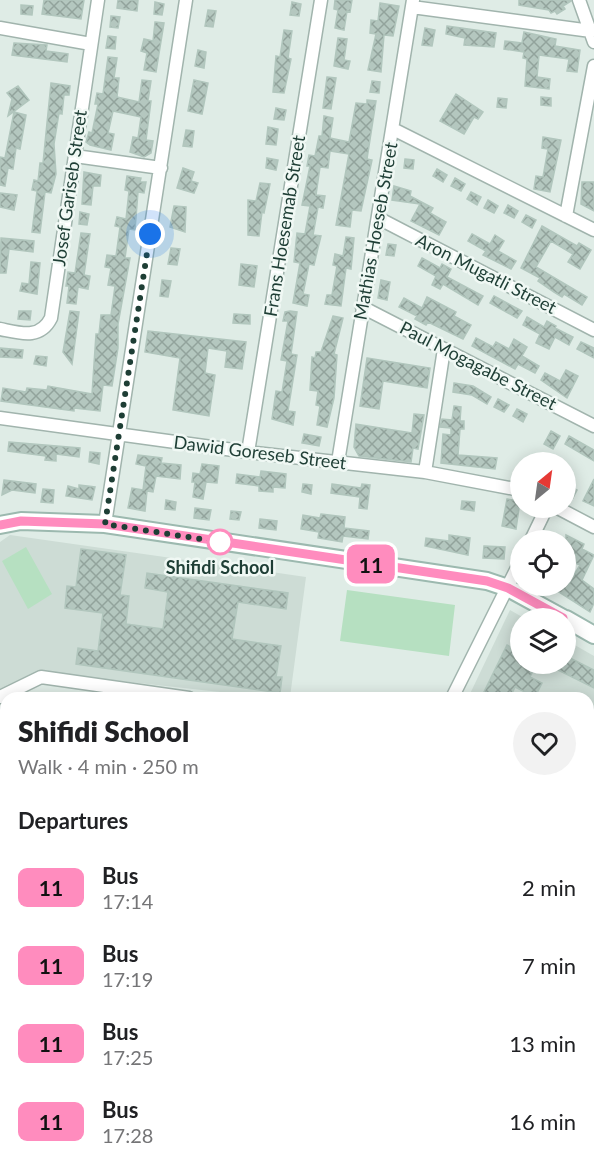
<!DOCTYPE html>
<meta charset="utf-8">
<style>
:root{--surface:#fff;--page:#f2f2f2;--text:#202124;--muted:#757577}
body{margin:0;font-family:Lato,sans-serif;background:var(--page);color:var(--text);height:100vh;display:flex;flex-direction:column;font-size:22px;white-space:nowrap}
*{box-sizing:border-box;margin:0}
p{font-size:20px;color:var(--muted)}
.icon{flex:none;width:33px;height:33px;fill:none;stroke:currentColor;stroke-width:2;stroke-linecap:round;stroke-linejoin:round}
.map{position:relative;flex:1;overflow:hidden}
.drawer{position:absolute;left:0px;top:692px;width:594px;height:482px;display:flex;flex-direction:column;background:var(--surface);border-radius:18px 18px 0 0;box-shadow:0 3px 15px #0003}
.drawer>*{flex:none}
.badge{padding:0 12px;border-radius:9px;font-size:21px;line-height:39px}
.needle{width:39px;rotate:29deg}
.buttons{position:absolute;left:510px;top:452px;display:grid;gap:12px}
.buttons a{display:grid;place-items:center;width:66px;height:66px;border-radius:50%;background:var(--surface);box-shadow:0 3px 15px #0003;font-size:30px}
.you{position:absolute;width:30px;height:30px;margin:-15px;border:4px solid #fff;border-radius:50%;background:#1a73e8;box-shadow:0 0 0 9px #1a73e833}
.map>.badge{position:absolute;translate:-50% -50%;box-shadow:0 0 0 3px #fff}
h2{padding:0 18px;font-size:22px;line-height:54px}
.round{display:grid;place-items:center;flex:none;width:63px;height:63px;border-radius:32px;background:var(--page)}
.overview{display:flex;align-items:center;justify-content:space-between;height:102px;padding:0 18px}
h1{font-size:28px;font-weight:800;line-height:45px}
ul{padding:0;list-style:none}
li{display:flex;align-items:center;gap:18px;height:78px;padding:0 18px}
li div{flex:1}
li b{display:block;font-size:22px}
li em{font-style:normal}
li .badge{min-width:66px;font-weight:700;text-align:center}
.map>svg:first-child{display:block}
.built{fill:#cddcd5}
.green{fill:#b6e0c1}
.building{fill:url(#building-cross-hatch);stroke:#b1c6bd;stroke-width:1.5}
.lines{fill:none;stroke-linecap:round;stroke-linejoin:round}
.lane-casing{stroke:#a1b4ad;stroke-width:9}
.street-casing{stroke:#a1b4ad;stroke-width:15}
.secondary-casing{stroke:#9cb9af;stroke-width:20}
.lane{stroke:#fff;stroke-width:6}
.street{stroke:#fff;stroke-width:12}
.secondary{stroke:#fff;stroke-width:16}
.line-casing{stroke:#fff;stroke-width:14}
.line{stroke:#ff8cbe;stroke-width:9}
.walk{stroke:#1e3e35;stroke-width:6;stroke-dasharray:0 10.8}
.stop-dot{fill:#fff;stroke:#ff8cbe;stroke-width:3}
.labels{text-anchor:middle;stroke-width:5;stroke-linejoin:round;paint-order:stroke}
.street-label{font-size:18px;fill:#1e3e35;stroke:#f0f8f4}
.stop-label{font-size:18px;font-weight:bold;fill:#1e3e35;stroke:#f0f8f4}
</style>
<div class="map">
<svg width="594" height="1172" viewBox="0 0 594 1172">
<defs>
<pattern id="building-cross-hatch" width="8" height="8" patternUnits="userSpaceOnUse" patternTransform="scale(1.5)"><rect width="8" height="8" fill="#b4c7bf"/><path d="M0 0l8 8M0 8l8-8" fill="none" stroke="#92a39c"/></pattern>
</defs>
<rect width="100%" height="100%" fill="#dfece6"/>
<path class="built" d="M10,535L306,577L290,697H266L39,672L0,692V542Z
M510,610L524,618H520V663H566V640L594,656V806L588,803V698H468Z
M6,906V1115L0,1119V909Z"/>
<path class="green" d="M26,547L52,594L28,609L2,561Z
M347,590L455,605L449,656L340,641Z
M6,1115V1167H295L291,1172H0V1119Z"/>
<path class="building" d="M44,0H84L81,19L42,14Z
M118,0H138L137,11L117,8Z
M335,0H352L350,12L347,11L344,30L335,28L338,10L334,9Z
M519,0H571V1L563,6L565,9L557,14L555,11L551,13L549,10L519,5Z
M155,2L164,4L162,15L154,14Z
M292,2L301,4L299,16L290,15Z
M380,3L399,6L393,36L384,35L381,72L368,70L376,34L370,33L371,20L378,21Z
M21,5L33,6L32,15L21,14Z
M208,10L216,11L213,27L205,26Z
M111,16L120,17L118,28L110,27Z
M155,22L164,23L156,72L144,70L147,53L141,51L144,39L153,41Z
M447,26L496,33L494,47L464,45L465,38L446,34Z
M425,28L435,30L432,46L422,45Z
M284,30L292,31L288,58L291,59L284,93L273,92L276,56L280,57Z
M524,32L556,39L555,46L580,50L577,72L567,71L569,59L539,55L537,77L550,79L549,89L525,86L527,59L523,58L524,52L504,49L505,41L522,43Z
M108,36L116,37L115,49L106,48Z
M338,38L347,39L344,60L350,61L348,69L334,66Z
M14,43L47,45L46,51L68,54L67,62L12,55Z
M198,50L206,52L204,68L195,66Z
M108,57L117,58L114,78H119L117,97L139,102L142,80L151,81L148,101H151L146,140L153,141L151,153L144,157L130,152L133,137L138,138L141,117L113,111L108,133L114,134L111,150L90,145L86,142L89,132L92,133L98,104H95L97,93L103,94Z
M327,77L336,78L331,109L323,108Z
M194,80L208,83L202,114L188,111Z
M372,81L380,82L379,93L370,92Z
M51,83L70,86L69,95H64L62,114L59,113L54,144L56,174L51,193L45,192L40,233L32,232L37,191L32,190L34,180L38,181L40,163H43Z
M18,86L29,100L8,116L12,99L7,93Z
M456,94L483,112L478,119L474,117L464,134L440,121Z
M541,97L551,98V106L541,105Z
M498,98L507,99L506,108L497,107Z
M367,100L376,101L367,159L372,160L361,211L352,210L350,227L336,225L349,154L330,151L328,168L320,167L316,195L325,196L323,208L318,207L313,235L321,236L318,248L314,265L309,264L303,294L309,295L307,306L293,303L300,263L294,262L297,233L305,234L310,206L302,205L310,166H307L309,155L315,156L319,136H322L324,116L333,118L330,138L349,142L356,103L367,104Z
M276,108L286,110L284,120L274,119Z
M14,112L26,115L20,149L16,148L13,169L8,168L5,186L0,185V157L5,158Z
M268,127L278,129L276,145L266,144Z
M186,130L194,131L192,147L183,146Z
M543,137L561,140L550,192L534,189L536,176L543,177L548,149L542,148Z
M267,158L278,160L276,170L266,168Z
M405,159L414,160L413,169L404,168Z
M183,168L194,172L191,181L198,183L194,193L177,188Z
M437,169L447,175L443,182L433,176Z
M84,172L101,175L100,186H93L91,205L82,204Z
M127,176L141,178L140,182H146L144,193L138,192L135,230L129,229L125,258H130L118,324V348L112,386L103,385L100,411L74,408V411L1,401L3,388L26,392L27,388L47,390L48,386L92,394L96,334H99L101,315H111L115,286L108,285L111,268L105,267L107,255L116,256L120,227L115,226L117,217L126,219L129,191L125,190Z
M455,178L465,184L461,191L451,186Z
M582,182H594V211L581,204Z
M260,183L270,184L264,213L262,212L259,236L248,235V200L256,201Z
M394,186L411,191L410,196L433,208L430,213L446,222L439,235L411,221L420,204L392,200Z
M471,192L481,197L477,205L467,199Z
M0,193L17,195L14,210L0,207Z
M488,200L498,206L494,213L484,208Z
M508,205L518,211L514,218L504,213Z
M174,206L186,207L185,232L170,227Z
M80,212L89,214L87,225L79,224Z
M526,215L536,220L532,228L522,222Z
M542,226L577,246L579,243L591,250L580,269L568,262L573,254L551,241L536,267L587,297L582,305L564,294L562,297L554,292L538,281L540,278L521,268Z
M81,233L90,234L84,275L90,276L88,289L78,287L76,304L67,303L69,286H66L68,272L75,273Z
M472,234L490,244L495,235L504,241L498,251L516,261L511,269L483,255L486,251L468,241Z
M346,237L354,238L351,269L346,268L341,306L325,304L327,295H332L337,266L333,265L335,254L343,256Z
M1,238L34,241L33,252L9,249L6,273H0Z
M388,244L396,245L394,256L386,255Z
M171,248L180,249L177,265L168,264Z
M422,258L440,268L442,264L451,269L447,277L483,296L478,305L443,284L440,289L432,285L436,276L418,266Z
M31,262L40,263L37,294L20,291L22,283L29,284Z
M241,264L257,266L254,287L239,285Z
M162,280L171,281L168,297L160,296Z
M381,280L390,282L387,300L378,298Z
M494,296L522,311L517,318L490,303Z
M427,297L456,312L454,316L471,325L463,339L428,322L426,325L415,319L417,316L399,307L404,298L422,308Z
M19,311H31L30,320L18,319Z
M70,311L79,312L72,364L63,352Z
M290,311L297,312L291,354L297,355L288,411L295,412L293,425L272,419L276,391L282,392L287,361L281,360L288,321H283L285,312Z
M234,314L250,315V324L233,323Z
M333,316L343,318L334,354L337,355L334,398L327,427L317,425L320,406L316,405L318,391L310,390L312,357L315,358L316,352H321Z
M527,317L544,327L547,321L556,326L555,328L573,337L569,345L555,337L549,349L536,343L540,334L523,325Z
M148,331L246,342L242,369L225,367L227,351L208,348L205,373L215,375L209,416L173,410L180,358L145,352Z
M476,338L493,347L496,342L509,349L514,339L527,347L522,356L539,366L535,373L518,364L515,369L472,346Z
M581,342L594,348V358L577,349Z
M0,348L23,350L22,358L0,357Z
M36,356L47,357L46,366L34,364Z
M367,358L430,368L427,388L383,381L379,409L360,406Z
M566,370L578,376L567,398L541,380L545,373L560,381Z
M454,383L473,386L491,397L487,404L472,395L453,392Z
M498,399L509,405L504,412L494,407Z
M454,406L461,407L460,421H464V429H460L458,455L497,458L495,469L441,463L443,434L451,435V428L440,427L442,419L452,420Z
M517,409L527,414L523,422L513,416Z
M414,414L424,415L418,449L413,448L411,462L359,456L354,447L356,424L412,433Z
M551,431L560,436L553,449L544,444Z
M304,434L321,437L319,446L302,443Z
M569,436L594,450V461L565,444Z
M9,442L80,448L79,457L56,454V461L45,460L46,456L8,451Z
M90,452L100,453L99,464L89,462Z
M138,455L162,458L161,463L181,465L180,479L156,476L153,492L147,491L145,511L128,508L132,488L143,490L146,466L136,464Z
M202,464L219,466L217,483L206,482L203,499L193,497L195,482H192L193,473L200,474Z
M261,471L286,474L285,488L273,487V492L259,491V486L236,483L237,474L260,477Z
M594,479V506L583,501Z
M4,480L36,484L35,493L12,490L2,495Z
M303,484L312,485L311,494L302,492Z
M332,484L361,488L362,484L370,485L367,509L359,508L360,497L331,493Z
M79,485L95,487L92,500L66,496L68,486L79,489Z
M568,485L577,490L573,498L566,494Z
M43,489L54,490L53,503L41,502Z
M507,499L520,501L516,529L502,526Z
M166,500L176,502L175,510L165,509Z
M462,501L475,502L474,511L461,509Z
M195,508L211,510L209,520L194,518Z
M231,511L241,512L239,520L230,519Z
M321,514L345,517L344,528L369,531L368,539L343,536L342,542L318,538L319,532L301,529L303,515L320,518Z
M260,519L277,521L276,530L259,528Z
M449,535L470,538L468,555L425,546L426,538L449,541Z
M566,535L584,544L582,549L594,555L582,580L594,589V603L590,612L548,585H568L580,565L566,559L570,550L566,548Z
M484,546L505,547L504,559L483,558Z
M81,549L126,555L120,595L129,596L126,624L163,629L168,592L145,588L147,573L288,593L286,609L238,602L232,639L281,646L276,677H282L280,693L76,664L78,648L98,651L103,613L65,608L67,586L76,587Z
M507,645L520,652V663H537L530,677L542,683L535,697L515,687L510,698H490L483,694Z
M566,656L594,670V688L544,663H566Z"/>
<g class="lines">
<g class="lane-casing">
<path id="lane" d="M0,1142L6,1141
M143,1167L148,1172
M333,1167L339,1172"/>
</g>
<g class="street-casing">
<path id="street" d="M579,0L594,42
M412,7L591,31
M0,28L91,44
M393,129L594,230
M75,156L161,168
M566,216L594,66
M378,218L594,330
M362,307L594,426
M0,329C20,333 40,340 51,318L98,0
M0,418L248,452L425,472L520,490
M248,452L321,0
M338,462L413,0
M425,472L444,349
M556,507L594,527
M105,524L186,0
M531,540L547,507
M0,697L41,677L189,698
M452,698L520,562
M0,798L6,794
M588,815L594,818
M0,901L6,897
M588,919L594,924
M588,1032L594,1036"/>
</g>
<g class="secondary-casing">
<path id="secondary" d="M0,525L21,521L105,524L487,581L508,588L563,618
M566,619L594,635"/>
</g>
<use href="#lane" class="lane"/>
<use href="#street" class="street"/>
<use href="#secondary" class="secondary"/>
</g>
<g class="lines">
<g class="line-casing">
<path id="line" d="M0,525L21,521L105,524L487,581L508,588L563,618"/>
</g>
<use href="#line" class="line"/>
<path class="walk" d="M150,234L105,524L220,542"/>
</g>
<circle class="stop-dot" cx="220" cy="542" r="12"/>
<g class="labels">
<g class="street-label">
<text transform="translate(70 188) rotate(-82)" y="6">Josef Gariseb Street</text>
<text transform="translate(285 226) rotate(-81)" y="6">Frans Hoesemab Street</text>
<text transform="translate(376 231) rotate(-80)" y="6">Mathias Hoeseb Street</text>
<text transform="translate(486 274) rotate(27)" y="6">Aron Mugatli Street</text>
<text transform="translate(478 366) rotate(27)" y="6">Paul Mogagabe Street</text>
<text transform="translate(260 453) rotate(7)" y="6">Dawid Goreseb Street</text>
</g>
<g class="stop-label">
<text x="220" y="574">Shifidi School</text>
</g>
</g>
</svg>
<div class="buttons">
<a><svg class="needle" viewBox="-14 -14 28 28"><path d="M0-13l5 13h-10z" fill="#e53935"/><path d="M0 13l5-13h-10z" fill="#757577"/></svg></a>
<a><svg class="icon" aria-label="locate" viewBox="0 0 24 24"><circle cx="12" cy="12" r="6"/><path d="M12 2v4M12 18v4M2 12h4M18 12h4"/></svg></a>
<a><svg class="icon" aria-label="layers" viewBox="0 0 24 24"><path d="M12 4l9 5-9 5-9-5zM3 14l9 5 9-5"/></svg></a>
</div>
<div class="you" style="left:150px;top:234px"></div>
<b class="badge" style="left:371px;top:564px;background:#ff8cbe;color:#111">11</b>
<section class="drawer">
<div class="overview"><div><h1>Shifidi School</h1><p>Walk · 4 min · 250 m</p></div><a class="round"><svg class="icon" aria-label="heart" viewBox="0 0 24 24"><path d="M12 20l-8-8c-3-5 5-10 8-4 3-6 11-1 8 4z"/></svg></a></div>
<h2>Departures</h2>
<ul>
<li><span class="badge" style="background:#ff8cbe;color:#111">11</span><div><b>Bus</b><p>17:14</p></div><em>2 min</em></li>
<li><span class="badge" style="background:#ff8cbe;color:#111">11</span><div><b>Bus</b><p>17:19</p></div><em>7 min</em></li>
<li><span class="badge" style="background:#ff8cbe;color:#111">11</span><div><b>Bus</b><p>17:25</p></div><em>13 min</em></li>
<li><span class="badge" style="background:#ff8cbe;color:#111">11</span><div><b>Bus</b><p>17:28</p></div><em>16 min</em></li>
</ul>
</section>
</div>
